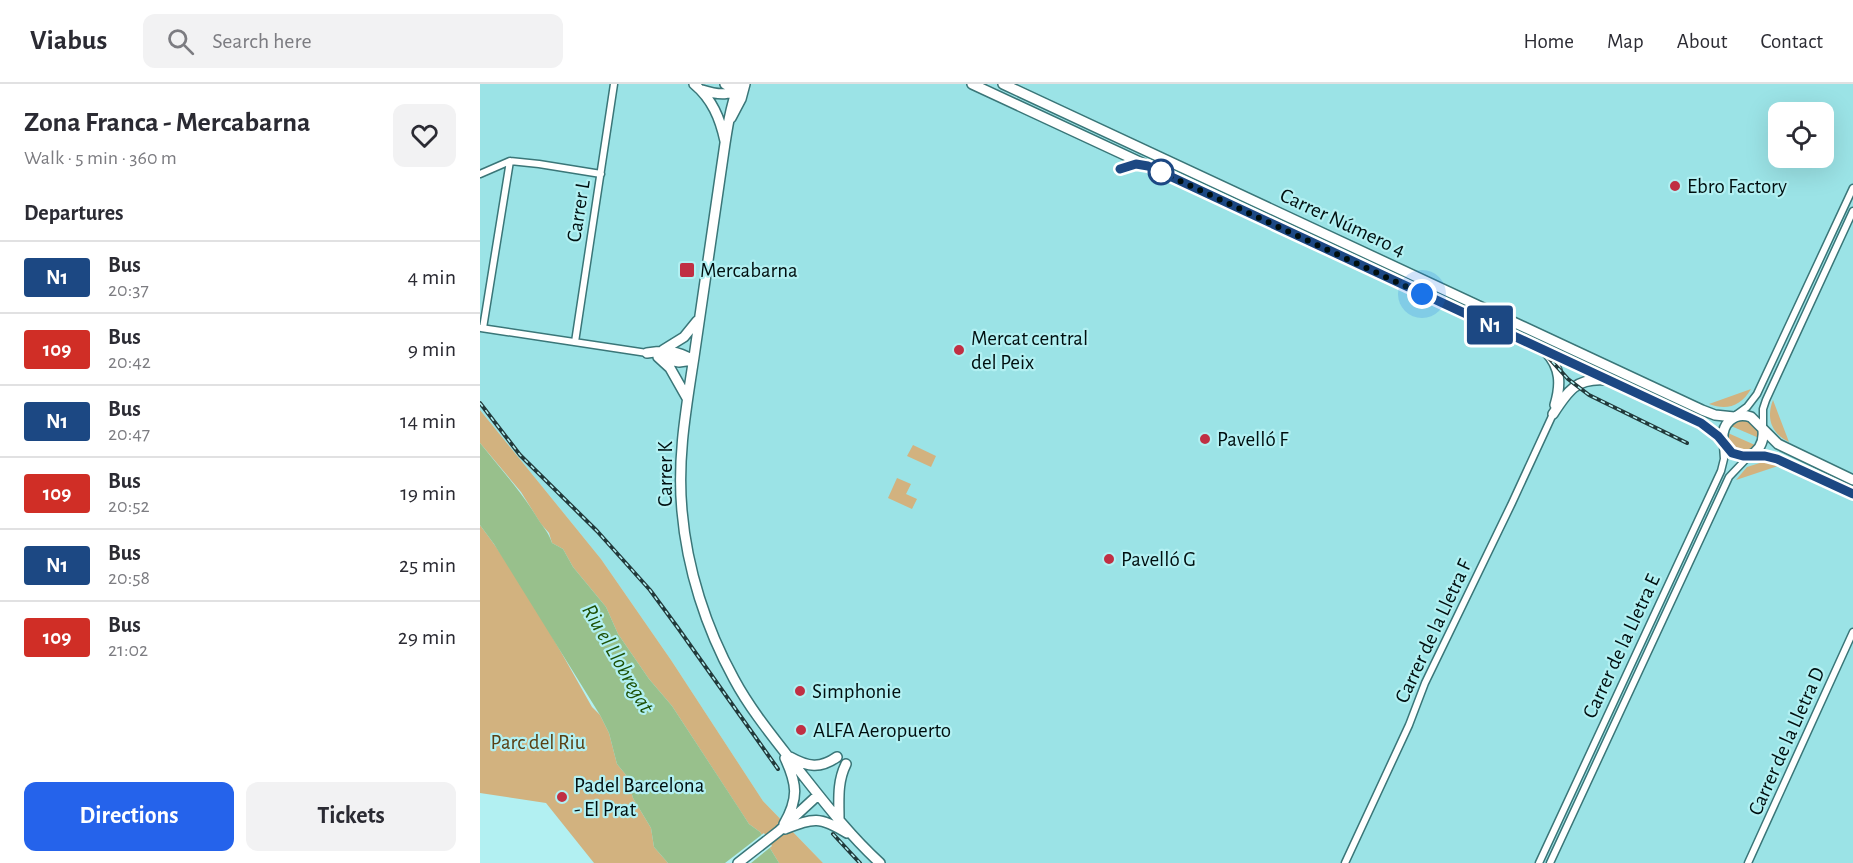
<!DOCTYPE html>
<meta charset="utf-8">
<style>
:root{--surface:#fff;--page:#f2f2f3;--text:#2b2b33;--muted:#7c7c81;--line:#e1e1e2;--accent:#2563eb}
body{margin:0;font-family:"Alegreya Sans",sans-serif;background:var(--page);color:var(--text);height:100vh;display:flex;flex-direction:column;font-size:22px;white-space:nowrap}
*{box-sizing:border-box;margin:0}
p{font-size:20px;color:var(--muted)}
.icon{flex:none;width:33px;height:33px;fill:none;stroke:currentColor;stroke-width:2;stroke-linecap:round;stroke-linejoin:round}
.map{position:relative;flex:1;overflow:hidden}
.drawer{display:flex;flex-direction:column;background:var(--surface);width:480px}
.drawer>*{flex:none}
.badge{padding:0 12px;border-radius:4px;font-size:21px;line-height:39px}
.tools{position:absolute;left:1288px;top:18px;display:grid;gap:12px}
.tools a{display:grid;place-items:center;width:66px;height:66px;border-radius:12px;background:var(--surface);box-shadow:0 6px 24px #0002;font-size:30px}
.you{position:absolute;width:30px;height:30px;margin:-15px;border:4px solid #fff;border-radius:50%;background:#1a73e8;box-shadow:0 0 0 9px #1a73e833}
.map>.badge{position:absolute;translate:-50% -50%;box-shadow:0 0 0 3px #fff}
h2{padding:0 24px;font-size:22px;line-height:54px}
.round{display:grid;place-items:center;flex:none;width:63px;height:63px;border-radius:12px;background:var(--page)}
.summary{display:flex;align-items:center;justify-content:space-between;height:102px;padding:0 24px}
h1{font-size:28px;font-weight:700;line-height:45px}
.primary-button{display:flex;gap:12px;margin-top:auto;padding:12px 24px}
.primary-button a{flex:1;height:69px;border-radius:12px;background:var(--accent);color:#fff;font-size:24px;font-weight:700;line-height:69px;text-align:center}
.primary-button a+a{background:var(--page);color:var(--text)}
ul{padding:0;list-style:none}
li{display:flex;align-items:center;gap:18px;height:72px;padding:0 24px;border-top:2px solid var(--line)}
li div{flex:1}
li b{display:block;font-size:22px}
li em{font-style:normal}
li .badge{min-width:66px;font-weight:700;text-align:center}
header{display:flex;align-items:center;gap:36px;box-sizing:border-box;height:84px;padding:0 30px;background:var(--surface);border-bottom:2px solid var(--line)}
header strong{font-size:28px}
nav{display:flex;gap:33px;margin-inline-start:auto;font-size:21px}
.search{width:420px;height:54px;background:var(--page);display:flex;align-items:center;gap:15px;box-sizing:border-box;padding:0 21px;border-radius:12px;color:var(--muted);font-size:22px}
main{display:flex;flex:1;min-height:0}
.map>svg:first-child{display:block}
.built{fill:#9be3e6;fill-rule:evenodd}
.green{fill:#d2b27f}
.water{fill:#98c08c}
.pier{fill:#b2f0f2}
.lines{fill:none;stroke-linecap:round;stroke-linejoin:round}
.street-casing{stroke:#3a7678;stroke-width:9}
.secondary-casing{stroke:#3a7678;stroke-width:12}
.street{stroke:#fff;stroke-width:6}
.secondary{stroke:#fff;stroke-width:9}
.rail-casing{stroke:#223a3b;stroke-width:4}
.rail{stroke:#b2f0f2;stroke-width:1.5;stroke-dasharray:4.5;stroke-linecap:butt}
.line-casing{stroke:#fff;stroke-width:14}
.line{stroke:#1c4883;stroke-width:9}
.walk{stroke:#000f10;stroke-width:6;stroke-dasharray:0 10.8}
.stop-dot{fill:#fff;stroke:#1c4883;stroke-width:3}
.poi-dot{fill:#c02f43;stroke:#b2f0f2;stroke-width:2}
.labels{text-anchor:middle;stroke-width:4.5;stroke-linejoin:round;paint-order:stroke}
.poi-label{font-size:21px;fill:#000f10;stroke:#b2f0f2;text-anchor:start}
.street-label{font-size:21px;fill:#000f10;stroke:#b2f0f2}
.park-label{font-size:21px;fill:#594014;stroke:#b2f0f2}
.water-label{font-size:22px;font-style:italic;fill:#1d5006;stroke:#b2f0f2}
</style>
<header>
<strong>Viabus</strong>
<div class="search"><svg class="icon" aria-label="search" viewBox="0 0 24 24"><circle cx="10" cy="10" r="6"/><path d="M15 15l6 6"/></svg>Search here</div>
<nav><a>Home</a><a>Map</a><a>About</a><a>Contact</a></nav>
</header>
<main>
<section class="drawer">
<div class="summary"><div><h1>Zona Franca - Mercabarna</h1><p>Walk · 5 min · 360 m</p></div><a class="round"><svg class="icon" aria-label="heart" viewBox="0 0 24 24"><path d="M12 20l-8-8c-3-5 5-10 8-4 3-6 11-1 8 4z"/></svg></a></div>
<h2>Departures</h2>
<ul>
<li><span class="badge" style="background:#1c4883;color:#fff">N1</span><div><b>Bus</b><p>20:37</p></div><em>4 min</em></li>
<li><span class="badge" style="background:#d02e26;color:#fff">109</span><div><b>Bus</b><p>20:42</p></div><em>9 min</em></li>
<li><span class="badge" style="background:#1c4883;color:#fff">N1</span><div><b>Bus</b><p>20:47</p></div><em>14 min</em></li>
<li><span class="badge" style="background:#d02e26;color:#fff">109</span><div><b>Bus</b><p>20:52</p></div><em>19 min</em></li>
<li><span class="badge" style="background:#1c4883;color:#fff">N1</span><div><b>Bus</b><p>20:58</p></div><em>25 min</em></li>
<li><span class="badge" style="background:#d02e26;color:#fff">109</span><div><b>Bus</b><p>21:02</p></div><em>29 min</em></li>
</ul>
<div class="primary-button"><a>Directions</a><a>Tickets</a></div>
</section>
<div class="map">
<svg width="1373" height="779" viewBox="0 0 1373 779">
<rect width="100%" height="100%" fill="#b2f0f2"/>
<path class="built" d="M0,0H1373V779H343L283,717L191,576L121,475L0,326ZM1299,28H1344V74H1299Z"/>
<path class="green" d="M1271,305C1261,322 1247,327 1229,320Z
M1293,316L1309,358C1291,349 1286,334 1293,316Z
M0,326L121,475L191,576L283,717L343,779H299L280,748L269,740L192,622L169,595L138,550L126,523L93,483L83,465L72,459L69,449L61,440L41,408L0,359Z
M1262,336C1272,337 1279,344 1279,354L1251,342Z
M1248,349L1275,361L1267,367L1257,366L1249,358Z
M433,361L456,372L451,383L427,372Z
M1283,378L1298,382L1256,396L1267,383Z
M417,394L431,400L426,410L437,415L432,425L408,414Z
M0,441C43,498 77,561 112,623L120,631L129,649L137,680L146,691L153,714L171,744L174,763L188,779H114L66,719L0,709Z"/>
<path class="water" d="M0,359C20,384 41,407 58,435C63,443 69,449 72,459L83,465L93,483L126,523L138,550L169,595L192,622L260,726L269,740L280,748L299,779H188L174,763L171,744L153,714L146,691L137,680L129,649L120,631L14,460L0,441Z"/>
<path class="pier" d="M284,749L292,762L271,779H245Z"/>
<g class="lines">
<g class="street-casing">
<path id="street" d="M0,90L30,77L59,80L121,90
M1,244L167,269
M3,244L30,77
M95,258L134,0
M1256,331L1267,323L1277,310L1373,104
M1283,346V325L1286,316L1373,127
M865,779L929,641L945,599L1032,419L1073,330
M1059,779L1241,387L1244,375L1243,361
M1070,779L1249,393L1269,372
M1268,779L1373,548"/>
</g>
<g class="secondary-casing">
<path id="secondary" d="M214,0C232,15 240,34 245,57
M245,0L254,5L256,10
M259,0C249,26 246,53 242,80C233,145 223,209 214,273C206,325 197,375 202,427C207,485 226,544 254,595C270,625 293,653 314,680C341,714 368,750 400,779
M492,0L1221,339L1232,347L1243,358
M523,0L1222,326L1235,331L1254,333
M222,6C238,11 252,13 265,0
M251,34L261,15L265,0
M183,266L204,253L217,237
M1066,268C1081,284 1081,301 1075,321
M167,269C185,266 197,266 213,276
M178,273L190,284L207,314
M180,274L199,278L213,276
M1073,330C1088,307 1096,294 1125,296
M1269,372C1279,367 1284,358 1283,347
M1373,396L1298,360L1271,333C1254,327 1241,340 1243,358C1253,379 1278,369 1297,375L1373,410
M310,673C328,683 340,685 357,673
M359,735C359,716 357,698 366,680
M304,740C319,714 317,700 305,674
M305,745C334,734 339,732 367,749
M258,779L299,747L338,711"/>
</g>
<use href="#street" class="street"/>
<use href="#secondary" class="secondary"/>
<g class="rail-casing">
<path id="rail" d="M1038,249L1057,261L1088,295L1109,311L1207,359
M0,319L40,371L117,447L170,506L198,544L298,685
M353,750L380,779"/>
</g>
<use href="#rail" class="rail"/>
</g>
<g class="lines">
<g class="line-casing">
<path id="line" d="M640,85L656,80L668,82L1221,339L1238,352L1252,369L1263,372H1285L1297,375L1373,410"/>
</g>
<use href="#line" class="line"/>
<path class="walk" d="M681,88L942,210"/>
</g>
<circle class="stop-dot" cx="681" cy="88" r="12"/>
<g class="poi-dot">
<circle cx="1195" cy="102" r="6"/>
<rect x="199" y="178" width="16" height="16" rx="3"/>
<circle cx="479" cy="266" r="6"/>
<circle cx="725" cy="355" r="6"/>
<circle cx="629" cy="475" r="6"/>
<circle cx="320" cy="607" r="6"/>
<circle cx="321" cy="646" r="6"/>
<circle cx="82" cy="713" r="6"/>
</g>
<g class="labels">
<g class="poi-label">
<text x="1207" y="109">Ebro Factory</text>
<text x="220" y="193">Mercabarna</text>
<text x="491" y="261">Mercat central<tspan x="491" dy="24">del Peix</tspan></text>
<text x="737" y="362">Pavelló F</text>
<text x="641" y="482">Pavelló G</text>
<text x="332" y="614">Simphonie</text>
<text x="333" y="653">ALFA Aeropuerto</text>
<text x="94" y="708">Padel Barcelona<tspan x="94" dy="24">- El Prat</tspan></text>
</g>
<g class="street-label">
<text transform="translate(98 127) rotate(-81)" y="7">Carrer L</text>
<text transform="translate(863 138) rotate(25)" y="7">Carrer Número 4</text>
<text transform="translate(185 390) rotate(-90)" y="7">Carrer K</text>
<text transform="translate(953 547) rotate(-65)" y="7">Carrer de la Lletra F</text>
<text transform="translate(1141 562) rotate(-65)" y="7">Carrer de la Lletra E</text>
<text transform="translate(1306 657) rotate(-66)" y="7">Carrer de la Lletra D</text>
</g>
<g class="park-label">
<text x="58" y="665">Parc del Riu</text>
</g>
<g class="water-label">
<text transform="translate(139 574) rotate(60)" y="8">Riu el Llobregat</text>
</g>
</g>
</svg>
<div class="tools">
<a><svg class="icon" aria-label="locate" viewBox="0 0 24 24"><circle cx="12" cy="12" r="6"/><path d="M12 2v4M12 18v4M2 12h4M18 12h4"/></svg></a>
</div>
<div class="you" style="left:942px;top:210px"></div>
<b class="badge" style="left:1010px;top:241px;background:#1c4883;color:#fff">N1</b>
</div>
</main>
